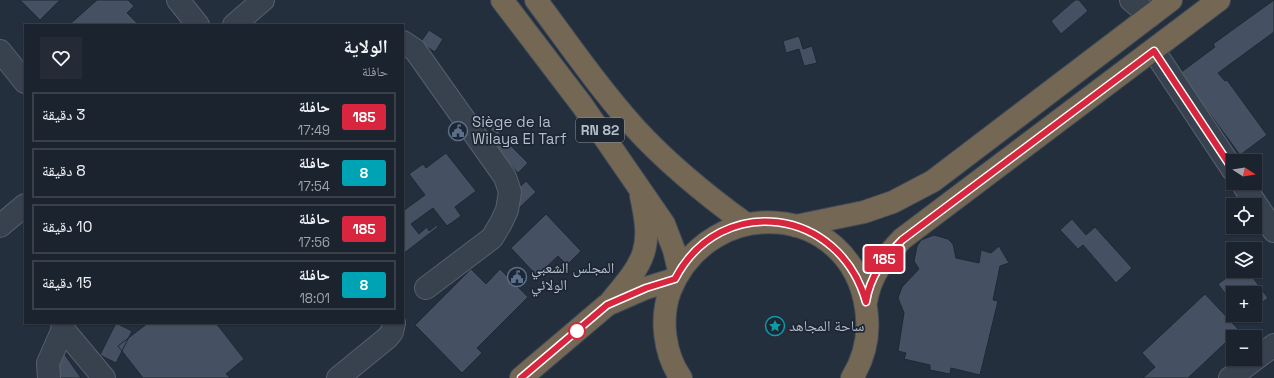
<!DOCTYPE html>
<html lang="ar">
<meta charset="utf-8">
<style>
:root{--surface:#1b232e;--page:#242b36;--text:#f1f3f6;--muted:#a0a4aa;--line:#39404a}
body{margin:0;font-family:"Space Grotesk","Noto Naskh Arabic",sans-serif;background:var(--page);color:var(--text);direction:rtl;height:100vh;display:flex;flex-direction:column;font-size:15px;white-space:nowrap}
*{box-sizing:border-box;margin:0}
p{font-size:13px;color:var(--muted)}
.icon{flex:none;width:22px;height:22px;fill:none;stroke:currentColor;stroke-width:2;stroke-linecap:round;stroke-linejoin:round}
.map{position:relative;flex:1;overflow:hidden;direction:ltr}
.sheet{position:absolute;left:24px;top:24px;width:380px;height:300px;display:flex;flex-direction:column;background:var(--surface);border-radius:0px;box-shadow:0 1px 3px #0004,0 0 0 1px var(--line);direction:rtl}
.sheet>*{flex:none}
.badge{padding:0 8px;border-radius:3px;font-size:14px;line-height:26px}
.needle{width:26px;rotate:102deg}
.buttons{position:absolute;left:1226px;top:154px;display:grid;gap:8px}
.buttons a{display:grid;place-items:center;width:36px;height:36px;border-radius:0px;background:var(--surface);box-shadow:0 1px 3px #0004,0 0 0 1px var(--line);font-size:20px}
.map>.badge{position:absolute;translate:-50% -50%;box-shadow:0 0 0 2px #fff}
.round{display:grid;place-items:center;flex:none;width:42px;height:42px;border-radius:0px;background:var(--page)}
.head{display:flex;align-items:center;justify-content:space-between;height:68px;padding:0 16px}
h1{font-size:19px;font-weight:800;line-height:30px}
ul{padding:0;list-style:none}
li{display:flex;align-items:center;gap:12px;height:50px;margin:0 8px 6px;padding:0 8px;border:2px solid var(--line);border-radius:0px}
li div{flex:1}
li b{display:block;font-size:15px}
li em{font-style:normal}
li .badge{min-width:44px;font-weight:700;text-align:center}
.map>svg:first-child{display:block}
.building{fill:#455162;stroke:#1f2835}
.lines{fill:none;stroke-linecap:round;stroke-linejoin:round}
.minor-casing{stroke:#565f6c;stroke-width:24}
.highway-casing{stroke:#434c59;stroke-width:24}
.minor{stroke:#38414e;stroke-width:22}
.highway{stroke:#746855;stroke-width:22}
.line-casing{stroke:#fff;stroke-width:9}
.line{stroke:#d7263d;stroke-width:6}
.stop-dot{fill:#fff;stroke:#d7263d;stroke-width:2}
.labels{text-anchor:middle;stroke-width:3.5;stroke-linejoin:round;paint-order:stroke}
.shield{fill:#1d2633;stroke:#878f9c;stroke-width:1}
.shield-label{font-size:14px;font-weight:bold;fill:#b4bcc9}
.poi-label{font-size:15px;fill:#b4bcc9;stroke:#1d2633;text-anchor:start}
</style>
<div class="map">
<svg width="1274" height="378" viewBox="0 0 1274 378">
<rect width="100%" height="100%" fill="#242f3e"/>
<path class="building" d="M20,0H60L40,20Z
M97,0H128L134,6L127,13L139,25H69Z
M1075,0H1079L1088,11L1061,34L1051,21Z
M1274,0V32L1218,73L1225,81L1227,80L1267,135L1240,155L1180,73L1215,47L1213,44Z
M429,30L443,39L435,52L420,43Z
M799,36L803,49L812,46L817,63L804,66L799,49L786,53L783,41Z
M497,119L505,124L498,135L490,130Z
M500,135L528,163L518,173L491,144Z
M446,153L476,191L455,207L461,216L447,226L433,208L411,224L419,234L427,227L429,231L437,225L438,227L403,254V211L425,195L409,174L423,164L426,168Z
M526,181L536,192L517,210L507,199Z
M546,214L581,251L567,265L558,256L537,276L511,248Z
M1072,219L1086,235L1095,227L1132,268L1116,283L1083,245L1078,249L1060,230Z
M934,235L948,239L953,244L956,258L979,263L981,250L991,253L999,246L1009,263L1000,266L993,300L998,301L980,375L951,368L950,374L930,370V365L904,359L906,353L898,351L904,313L898,298L902,287L919,269L914,261L917,246L921,240Z
M471,269L486,284L500,269L528,297L477,348L482,353L462,373L415,325Z
M1236,271H1248L1268,298L1255,308V293H1233V304L1218,284Z
M1205,294L1239,330L1188,378H1143L1155,367L1142,353Z
M116,323L132,331L116,363L100,355Z
M148,323H216L244,359L226,374L230,378H143L118,346Z
M63,352L81,378H60L49,363Z"/>
<g class="lines">
<g class="minor-casing">
<path id="minor" d="M178,0L198,25
M1131,0L1150,16
M234,25L263,0
M403,42L415,50L505,177L510,192L507,210L501,223L492,238L426,288
M0,51L25,82
M1154,51L1233,170
M1242,183L1274,231
M0,226L25,205
M62,323L63,329L104,378
M49,378L48,363L63,329
M338,378L387,338L392,332L394,323
M1230,378L1274,345"/>
</g>
<g class="highway-casing">
<path id="highway" d="M502,0L582,105L664,224L674,250L679,271
M536,0C568,43 599,88 635,128C668,164 706,195 746,224
M796,226L864,212L893,202L933,181L1171,0
M611,301C645,261 653,249 641,196
M866,302C870,276 884,258 902,239L1219,0
M521,378L607,305L646,288L675,279
M681,378C664,354 660,318 670,291C710,192 851,202 866,308C870,333 865,357 852,378"/>
</g>
<use href="#minor" class="minor"/>
<use href="#highway" class="highway"/>
</g>
<g class="lines">
<g class="line-casing">
<path id="line" d="M521,378L607,305L646,288L675,279C721,191 840,208 866,302C870,276 884,258 902,240L1154,51L1233,170"/>
</g>
<use href="#line" class="line"/>
</g>
<defs>
<g id="civic-ring" transform="scale(1)"><circle r="9.5" fill="#1d2633" stroke="#5c6f8a" stroke-width="1.5"/><path d="M-.6-6.5H3V-4.5H.6V-3L4-1V1h2V6H-6V1h2V-1L-.6-3ZM-1.2 2.5V6h2.4V2.5Z" fill="#5c6f8a"/></g>
<g id="sight-ring" transform="scale(1)"><circle r="9.5" fill="#1d2633" stroke="#0f9aa8" stroke-width="1.5"/><path d="M0-6L1.8-2.2L6-1.7L2.9 1.2L3.7 5.4L0 3.3L-3.7 5.4L-2.9 1.2L-6-1.7L-1.8-2.2Z" fill="#0f9aa8"/></g>
</defs>
<g fill-rule="evenodd">
<use href="#civic-ring" x="458" y="131"/>
<use href="#civic-ring" x="517" y="277"/>
<use href="#sight-ring" x="775" y="326"/>
</g>
<circle class="stop-dot" cx="577" cy="331" r="8"/>
<g class="labels">
<rect class="shield" x="576" y="118" width="48" height="24" rx="3"/>
<g class="shield-label">
<text x="600" y="135">RN 82</text>
</g>
<g class="poi-label">
<text x="472" y="127">Siège de la<tspan x="472" dy="17">Wilaya El Tarf</tspan></text>
<text x="531" y="273">المجلس الشعبي<tspan x="531" dy="17">الولائي</tspan></text>
<text x="789" y="331">ساحة المجاهد</text>
</g>
</g>
</svg>
<div class="buttons">
<a><svg class="needle" viewBox="-14 -14 28 28"><path d="M0-13l5 13h-10z" fill="#e53935"/><path d="M0 13l5-13h-10z" fill="#a0a4aa"/></svg></a>
<a><svg class="icon" aria-label="locate" viewBox="0 0 24 24"><circle cx="12" cy="12" r="6"/><path d="M12 2v4M12 18v4M2 12h4M18 12h4"/></svg></a>
<a><svg class="icon" aria-label="layers" viewBox="0 0 24 24"><path d="M12 4l9 5-9 5-9-5zM3 14l9 5 9-5"/></svg></a>
<a>+</a>
<a>−</a>
</div>
<b class="badge" style="left:884px;top:259px;background:#d7263d;color:#fff">185</b>
<section class="sheet">
<div class="head"><div><h1>الولاية</h1><p>حافلة</p></div><a class="round"><svg class="icon" aria-label="heart" viewBox="0 0 24 24"><path d="M12 20l-8-8c-3-5 5-10 8-4 3-6 11-1 8 4z"/></svg></a></div>
<ul>
<li><span class="badge" style="background:#d7263d;color:#fff">185</span><div><b>حافلة</b><p>17:49</p></div><em>3 دقيقة</em></li>
<li><span class="badge" style="background:#00a3b4;color:#fff">8</span><div><b>حافلة</b><p>17:54</p></div><em>8 دقيقة</em></li>
<li><span class="badge" style="background:#d7263d;color:#fff">185</span><div><b>حافلة</b><p>17:56</p></div><em>10 دقيقة</em></li>
<li><span class="badge" style="background:#00a3b4;color:#fff">8</span><div><b>حافلة</b><p>18:01</p></div><em>15 دقيقة</em></li>
</ul>
</section>
</div>
